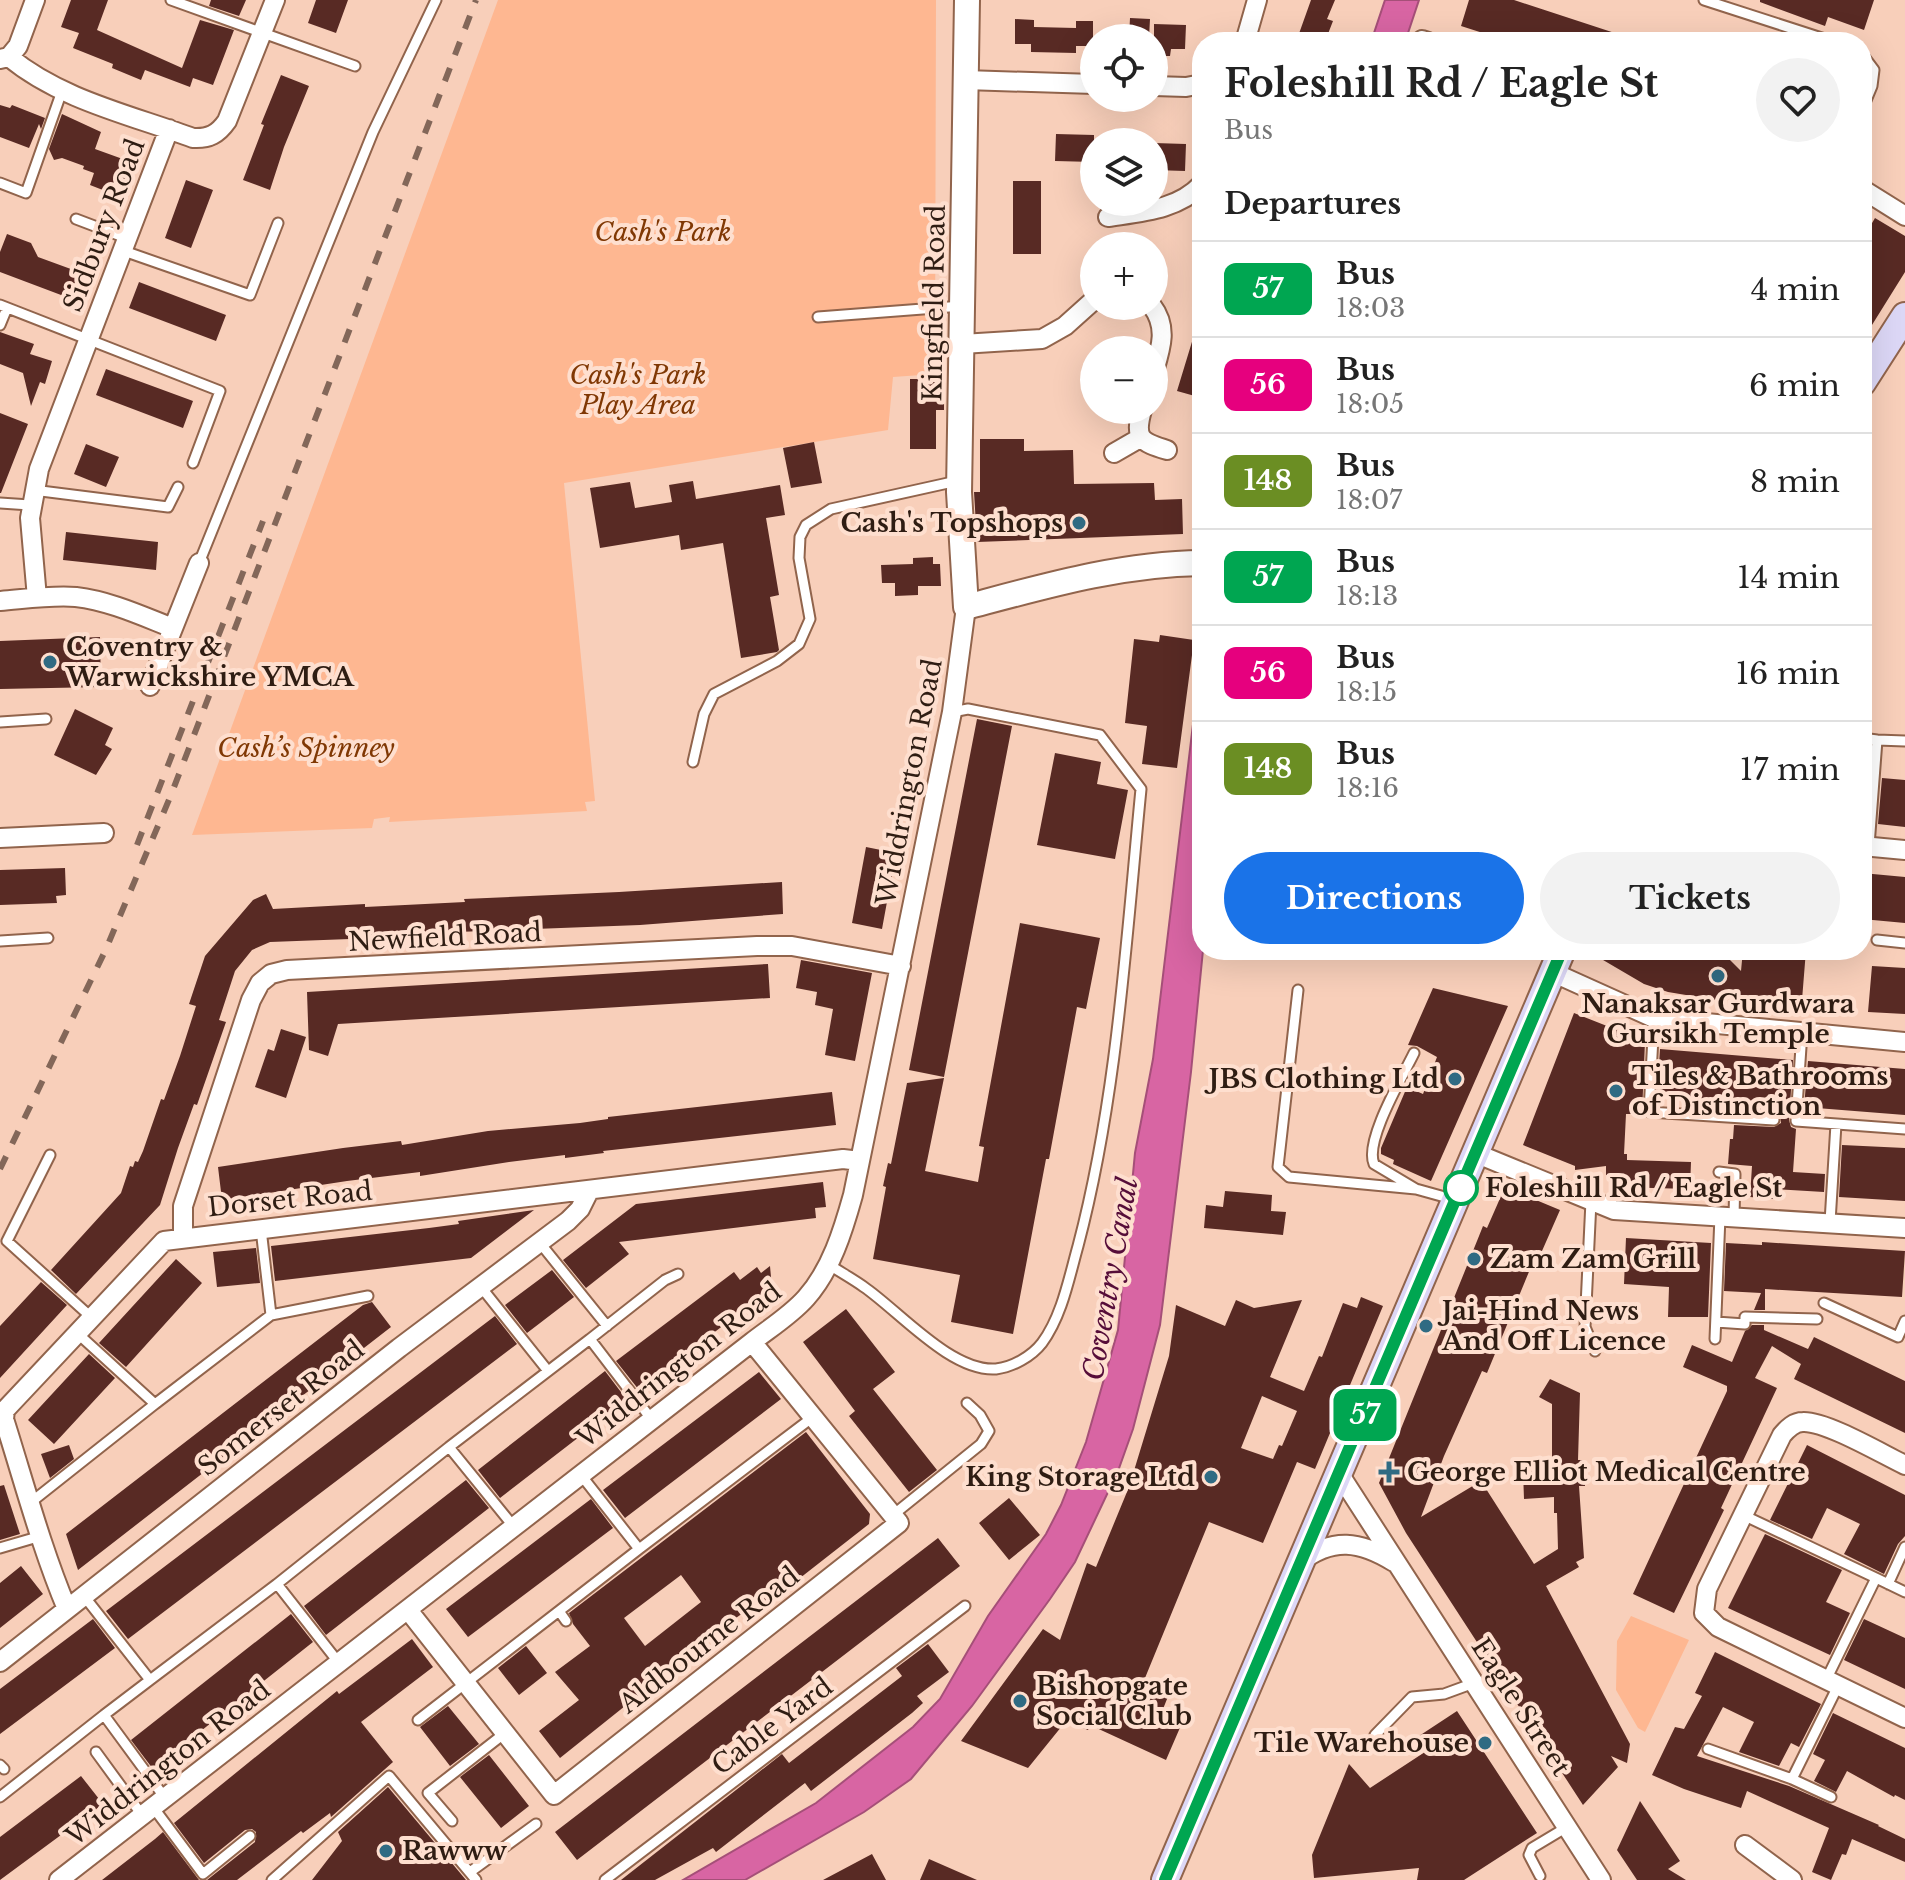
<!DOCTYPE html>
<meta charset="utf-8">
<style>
:root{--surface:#fff;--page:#f2f2f2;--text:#222;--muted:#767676;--line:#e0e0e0;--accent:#1a73e8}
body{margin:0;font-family:"Libre Baskerville",serif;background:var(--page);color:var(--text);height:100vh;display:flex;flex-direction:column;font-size:30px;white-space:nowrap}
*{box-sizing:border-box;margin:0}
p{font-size:26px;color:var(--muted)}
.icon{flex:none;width:44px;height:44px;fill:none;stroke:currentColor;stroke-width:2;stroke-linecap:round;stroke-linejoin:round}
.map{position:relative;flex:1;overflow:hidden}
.drawer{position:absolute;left:1192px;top:32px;width:680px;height:928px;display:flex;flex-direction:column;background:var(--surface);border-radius:32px;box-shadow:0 8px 32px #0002}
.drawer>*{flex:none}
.badge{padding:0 16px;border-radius:12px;font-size:28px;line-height:52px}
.buttons{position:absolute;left:1080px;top:24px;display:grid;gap:16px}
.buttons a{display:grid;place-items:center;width:88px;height:88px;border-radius:50%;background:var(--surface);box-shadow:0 8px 32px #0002;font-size:40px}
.map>.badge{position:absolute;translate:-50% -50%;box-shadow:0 0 0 4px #fff}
h2{padding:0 32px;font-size:30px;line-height:72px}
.round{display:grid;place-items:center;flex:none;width:84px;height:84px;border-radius:42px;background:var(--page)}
.overview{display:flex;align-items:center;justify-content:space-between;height:136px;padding:0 32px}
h1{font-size:38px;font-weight:700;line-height:60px}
.button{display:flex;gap:16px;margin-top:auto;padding:16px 32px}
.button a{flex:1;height:92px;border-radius:48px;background:var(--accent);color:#fff;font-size:32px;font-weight:700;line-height:92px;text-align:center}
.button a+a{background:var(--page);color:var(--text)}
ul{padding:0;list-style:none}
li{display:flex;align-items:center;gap:24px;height:96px;padding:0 32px;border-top:2px solid var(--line)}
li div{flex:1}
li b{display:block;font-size:30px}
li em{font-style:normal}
li .badge{min-width:88px;font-weight:700;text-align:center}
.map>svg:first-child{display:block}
.green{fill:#feb791}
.water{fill:#d865a3;stroke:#a54f78;stroke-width:2}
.building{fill:#582a24;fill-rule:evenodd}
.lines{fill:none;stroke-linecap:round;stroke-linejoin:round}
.service-casing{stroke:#91644c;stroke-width:13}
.minor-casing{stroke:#91644c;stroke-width:22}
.tertiary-casing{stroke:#91644c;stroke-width:28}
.secondary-casing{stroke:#91644c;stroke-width:30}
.service{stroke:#fff;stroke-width:9}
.minor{stroke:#fff;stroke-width:18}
.tertiary{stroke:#fff;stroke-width:24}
.secondary{stroke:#dcd7f6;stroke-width:26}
.rail{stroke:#836759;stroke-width:6;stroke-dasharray:14 14;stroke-linecap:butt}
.line-casing{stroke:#fff;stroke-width:18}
.line{stroke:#00a651;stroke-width:12}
.poi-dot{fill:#306b83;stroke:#fedfcf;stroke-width:3}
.stop-dot{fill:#fff;stroke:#00a651;stroke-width:4}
.labels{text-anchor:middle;stroke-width:8;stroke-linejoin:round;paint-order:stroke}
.street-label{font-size:26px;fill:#2f1d13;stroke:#fedfcf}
.park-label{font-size:26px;font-style:italic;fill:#803804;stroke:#fedfcf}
.poi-label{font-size:26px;font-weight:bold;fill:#2f1d13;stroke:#fedfcf;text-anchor:start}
.stop-label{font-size:26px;font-weight:bold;fill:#2f1d13;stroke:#fedfcf;text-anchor:start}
.water-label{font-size:28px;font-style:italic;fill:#560d39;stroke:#fedfcf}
</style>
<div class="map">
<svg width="1905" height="1880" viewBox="0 0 1905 1880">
<rect width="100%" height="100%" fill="#f8cfba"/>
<path class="green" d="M498,0H936L935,374L893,377L888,430L564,483L595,801L585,802L587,811L389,822L390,817L374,819L372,828L192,835Z
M1631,1616L1689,1640L1645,1732L1638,1728L1616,1690L1617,1641Z"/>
<path class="water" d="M1385,0H1419L1405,42H1371Z
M1202,649L1203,950L1191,1072L1160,1325L1133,1429L1118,1471L1075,1562L1050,1599L972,1706L911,1779L864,1812L745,1880H683L816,1803L913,1727L940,1699L988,1616L1046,1534L1061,1505L1086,1442L1118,1330L1135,1153L1153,1059Z"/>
<path class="building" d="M71,0H108L97,30L182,68L200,20L234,30L213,85L193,78L190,87L145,70L141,80L112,68L113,64L73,48L79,33L61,27Z
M211,0H246L239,16L209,6Z
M316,0H348L336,33L308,23Z
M1311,0H1335L1327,19L1333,21L1326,39L1317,36L1315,42H1296Z
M1469,0H1514L1630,38V42H1511L1461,26Z
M1760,0H1874L1864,30L1828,17L1825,26L1760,2Z
M1130,18L1150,19L1149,38H1129Z
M1015,19L1034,20V27L1076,28V21H1093V46H1076V53L1031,52V44H1015Z
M1154,24L1186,25L1185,49H1171L1170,56H1154Z
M281,75L309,86L284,147L270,190L243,180L264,125L261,124Z
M0,105L10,108L12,105L45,118L41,129L39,124L29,148L0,137Z
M62,114L101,132L95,149L131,162L123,184L117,182L113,194L90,185L94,173L83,169L84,166L62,158L54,160L49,149Z
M1056,134L1094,135V162L1055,161Z
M1154,143L1186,144L1185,171L1154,170Z
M186,180L213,190L191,248L165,238Z
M1013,181H1041V254H1013Z
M1875,218L1905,236V272L1862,341V240Z
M7,234L31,243L38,257L79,272L69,298L0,272V252Z
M139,282L226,315L216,341L129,308Z
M1198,322L1202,323V398L1177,391Z
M0,332L34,344L30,354L52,361L45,384L40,382L31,406L23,373L0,364Z
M106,369L193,401L183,428L96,395Z
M910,379H944V410H936V449H910Z
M0,413L28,424L1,493H0Z
M980,439H1024V451L1073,450L1074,484L1154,483L1155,500L1182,499L1183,534L977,542L974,492H980Z
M814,442L822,483L791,488L783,448Z
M86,444L119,457L106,487L74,474Z
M693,481L696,499L780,485L785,515L766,518L779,595L770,597L779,650L777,652L741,658L723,543L681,550L679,535L600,548L590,488L630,482L635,508L672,502L669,485Z
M66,532L158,542L156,570L63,560Z
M933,557V564H940L941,586H918V595L895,596V583H882L881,565L913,564V558Z
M1160,635L1194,640L1177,768L1142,764L1147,726L1125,723L1134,639L1159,642Z
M100,637L101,687L0,689V641Z
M75,709L113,728L105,745L112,749L96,775L54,755Z
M977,719L1012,726L944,1077L909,1070Z
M1055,753L1101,762L1097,784L1128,790L1115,859L1037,845Z
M1882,778L1905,780V827L1878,824Z
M866,847L896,853L882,929L852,923Z
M65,868L66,895L56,896L57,903L0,905V870Z
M1862,873L1905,877V923L1862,919Z
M782,882L783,914L640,925L457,932V935L270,942L252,950L235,971L219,1020L226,1022L197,1105L194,1104L178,1148L160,1205L76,1294L51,1270L121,1193L130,1166L133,1167L135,1161L138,1162L143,1151L161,1099L164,1100L180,1056L196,1006L189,1004L205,956L253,900L266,894L273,909L365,904V907L465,902L464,899L619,892Z
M1020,923L1100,938L1086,1009L1077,1007L1049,1159H1046L1013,1334L951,1322L960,1275L873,1259L886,1187L883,1186L888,1163L891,1164L907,1083L944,1078L925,1171L978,1182L984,1147L979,1146Z
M1586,950H1720L1741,971L1743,950H1806L1802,1000L1740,996V999L1725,995L1716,1000L1668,992L1644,984Z
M801,960L872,973L855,1061L825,1055L833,1009L815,1005L817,992L796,988Z
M768,964L770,998L338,1024L328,1056L309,1050L307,992Z
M1872,966L1905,968V1014L1868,1012Z
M1433,988L1508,1006L1431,1181L1393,1164L1394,1160L1381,1154V1148L1407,1087L1423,1094L1437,1057L1417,1046L1408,1045Z
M1574,1013L1645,1041L1642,1114H1626L1624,1154H1627V1160L1691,1162L1690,1189L1616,1187V1176L1606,1175V1166L1575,1170V1166L1523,1145Z
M281,1029L306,1037L286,1098L255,1087L268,1049L274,1051Z
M1660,1049L1793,1060L1789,1120L1791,1127L1796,1129L1793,1172L1825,1174L1824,1192L1774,1189L1773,1199L1750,1197L1752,1166L1728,1164L1730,1139H1733L1734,1125L1774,1127L1781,1123L1780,1116L1774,1113L1735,1110L1736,1101H1733L1657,1095Z
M1808,1061L1905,1069V1115L1804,1107Z
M832,1092L836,1125L603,1151L604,1153L565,1158V1155L509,1162L420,1176V1172L347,1181L222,1200L218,1167L343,1148L401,1141L402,1145L488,1131L580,1123L608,1119V1117Z
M1842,1145L1905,1148V1201L1839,1197Z
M823,1182L826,1207L815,1208L816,1218L619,1242L629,1254L586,1288L563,1260L636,1204Z
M1505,1187L1560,1210L1542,1251L1538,1250L1487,1373L1482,1371L1444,1456L1421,1517L1481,1481L1534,1564L1558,1549L1557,1513H1554V1497L1524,1499L1523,1471H1547L1546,1458H1552V1404L1539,1397L1550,1379L1580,1393L1578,1460H1584L1585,1486H1579L1584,1558L1576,1562L1579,1567L1546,1586L1630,1744L1627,1763L1611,1756L1618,1767L1583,1805L1406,1533L1379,1483L1477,1241L1483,1226L1487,1228Z
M1225,1191L1272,1195L1271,1211L1286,1212L1283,1235L1204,1228L1206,1205L1223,1207Z
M534,1210L471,1258L275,1281L271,1246L429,1228L459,1224L458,1221Z
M1626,1238L1711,1243L1708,1317H1668L1669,1287L1624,1284Z
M1762,1242L1905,1251L1902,1297L1765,1289V1310H1754L1761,1293L1724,1291L1726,1243L1762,1245Z
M256,1248L260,1283L217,1287L213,1252Z
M176,1259L202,1283L126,1367L99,1343Z
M770,1266L772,1288L639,1390L616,1361L734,1272L740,1280L757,1267L761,1273Z
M552,1270L574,1297L527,1333L505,1305Z
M41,1282L67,1305L0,1378V1326Z
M1361,1297L1383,1306L1315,1469L1297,1462L1263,1543L1209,1522L1145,1678L1171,1689L1161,1714L1182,1723L1166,1760L1090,1725L1088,1730L1066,1721L1028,1768L961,1741L1043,1629L1060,1640L1087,1563L1096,1567L1129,1487L1169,1356L1176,1305L1225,1326L1236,1300L1254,1308L1302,1300L1270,1377L1304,1391L1319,1356L1322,1357L1343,1303L1357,1308ZM1262,1396L1297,1411L1282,1446L1279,1445L1273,1459L1241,1448Z
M372,1302L391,1327L78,1570L66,1534L363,1305Z
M846,1309L895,1372L873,1389L937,1470L909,1492L849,1416L855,1411L803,1342Z
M495,1316L517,1344L128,1639L106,1611Z
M1752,1325H1764V1330L1808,1349L1814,1337L1905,1381V1433L1794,1379L1801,1364L1772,1346L1755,1378L1777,1388L1721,1508L1724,1510L1674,1613L1633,1594L1727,1391V1386L1683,1367L1692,1345L1732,1362L1745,1331Z
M89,1354L115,1378L54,1444L28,1420Z
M605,1371L627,1400L500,1498L478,1470Z
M759,1372L781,1399L625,1518L603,1490Z
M806,1432L870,1514L869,1524L763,1607L759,1602L730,1622L560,1758L539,1731L579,1700L555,1672L590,1646L573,1624L569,1613ZM681,1575L701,1602L645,1646L624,1618Z
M69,1445L74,1459L50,1478L41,1454Z
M1807,1445L1905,1495V1536L1898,1544L1884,1574L1844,1554L1860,1524L1827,1508L1812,1539L1770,1520Z
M466,1480L489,1508L326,1635L304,1606Z
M4,1485L20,1534L0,1540V1486Z
M1009,1498L1040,1535L1009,1560L979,1523Z
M591,1499L613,1528L468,1637L446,1609Z
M1765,1534L1842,1570L1826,1602L1850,1613L1830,1655L1728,1608Z
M938,1538L960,1566L577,1860L555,1832Z
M21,1566L43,1594L0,1628V1583Z
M291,1614L313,1642L153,1769L131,1740Z
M93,1619L115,1648L0,1734V1689Z
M1864,1619L1905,1638V1689L1844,1660Z
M412,1639L433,1667L361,1722L393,1762L331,1817L330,1813L303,1833L301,1831L237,1880H207L255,1842L256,1832L252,1829L245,1830L204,1863L174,1823L337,1691L339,1694Z
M928,1644L949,1672L917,1696L923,1703L912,1713L811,1791L805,1783L716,1852L713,1848L655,1880H621L782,1754L789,1763L902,1676L896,1668Z
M526,1646L547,1673L519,1695L498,1668Z
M1715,1652L1821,1704L1799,1747L1791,1743L1779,1766L1739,1752L1754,1722L1723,1707L1697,1756L1789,1786L1879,1825L1878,1826L1905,1839V1862L1852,1839L1846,1855L1842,1854L1831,1880L1812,1872L1829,1828L1747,1791L1741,1808L1684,1789L1652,1775L1675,1727L1684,1729L1702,1696L1695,1693Z
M448,1706L479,1744L450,1766L420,1727Z
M1457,1711L1537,1833L1464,1880H1417L1419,1868L1314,1878L1312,1855L1349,1764L1370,1788L1428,1750L1419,1736Z
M1833,1713L1905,1748V1800L1895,1795L1894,1797L1847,1771L1836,1792L1814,1781L1825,1760L1813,1754Z
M489,1755L529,1806L501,1828L460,1777Z
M81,1776L103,1804L0,1880V1837Z
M388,1787L466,1880H312L342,1841L338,1832Z
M1640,1801L1680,1861L1668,1869L1686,1880H1637L1617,1850Z
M163,1832L199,1880H102L155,1839Z
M872,1854L886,1880H823Z
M929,1859L977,1880H920Z"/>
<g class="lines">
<g class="service-casing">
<path id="service" d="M171,0L355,66
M1704,0L1834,42
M1862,54L1874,70L1872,86L1862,110
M0,183L26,193L62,91
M76,219L126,238
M121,250L250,295L278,223
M0,305L220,391L193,463
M818,317L962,306
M0,325L7,308
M33,490L168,507L178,487
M0,503L30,505
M199,563L373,132L436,0
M0,722L46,719
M1862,738L1877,740L1869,846
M1877,740L1905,741
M693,762L704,714L714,694L777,661L799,644L810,619L799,558L800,537L806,525L831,509L957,481
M1877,940L1905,943
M0,941L48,938
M1298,990L1278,1167L1289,1177L1416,1189
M1654,1018L1649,1112L1774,1120
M1802,1032L1796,1121L1905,1129
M1414,1053C1403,1076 1364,1141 1374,1164L1416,1189L1452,1199
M50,1155L7,1241L91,1317
M1719,1172L1735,1174L1734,1217
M1591,1201L1585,1327L1595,1351
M1830,1222L1836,1124
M540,1243L607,1326
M828,1264C840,1272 853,1279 864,1287C899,1311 951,1372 996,1369C1013,1367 1032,1356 1042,1343C1062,1316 1069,1278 1078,1246C1117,1098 1126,942 1141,789L1100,735L968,709L952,712
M481,1287L548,1371
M1824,1303L1898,1337L1905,1321
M271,1315L368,1296
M1716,1322L1745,1324V1317L1817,1319
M590,1339L665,1280L678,1274
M1715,1339L1720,1216
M155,1404L271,1315L261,1229
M449,1447L590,1339L652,1420
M30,1503L155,1404L76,1332
M893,1515L981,1444L989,1431L980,1415L967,1403
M1743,1515L1876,1578
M0,1548L41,1536
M639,1549L813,1417
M277,1584L449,1447L514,1527
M1888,1584L1905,1547
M84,1596L150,1680L104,1715
M559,1611L639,1549L581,1475
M150,1680L277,1584L339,1663
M1826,1680L1876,1578L1905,1592
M418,1720L559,1611L566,1621
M1375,1735L1412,1697L1444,1694L1474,1683
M1708,1749L1792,1779
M96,1752L142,1815
M0,1765L4,1769
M0,1797L104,1715L165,1798
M1831,1797L1792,1779L1838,1686
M153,1807L203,1874L250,1836
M452,1821L428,1793L505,1733
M470,1872L536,1824
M1540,1876L1529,1855L1532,1848L1567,1827
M272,1880L389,1776L476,1880
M605,1880L965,1606"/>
</g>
<g class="minor-casing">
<path id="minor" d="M1422,40L1428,42
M1245,42L1257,0
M9,57L18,46L35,0
M0,59L9,57C61,100 131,115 193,138C209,139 218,134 227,121L275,0
M965,80L1094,84
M1154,86L1186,87L1202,84
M1862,189L1905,216
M1108,217C1141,212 1178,210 1202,184
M1152,306C1168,327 1161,348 1154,371
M962,344L1042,339L1065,326L1094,300
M1142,410C1134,439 1141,442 1167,450
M1114,453L1140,438
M37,598L30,518L39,469L169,129
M0,601C25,599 51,595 76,597C110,601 142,616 173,628
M150,686L199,563
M0,838L104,833
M1862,846L1905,850
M1552,972L1654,1018L1905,1042
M1475,1153L1614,1210L1905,1228
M183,1237V1206L251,1000L260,983L271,974L287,970L757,946H792L901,966
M1905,1465C1882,1454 1826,1421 1803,1422C1794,1422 1788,1428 1782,1435L1707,1589L1704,1613L1718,1627L1905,1718
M1340,1475L1601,1880
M1300,1562C1333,1537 1360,1541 1394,1562
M67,1609C41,1547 24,1482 4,1419L5,1410L164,1241L843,1159L860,1161
M408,1610L554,1795L899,1523L752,1342
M0,1662L399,1348L568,1221L580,1209L589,1191
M1745,1845L1792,1880
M59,1880L752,1342C770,1328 791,1315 806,1298C831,1270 843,1231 853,1195L952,712L966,607"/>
</g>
<g class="tertiary-casing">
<path id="tertiary" d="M967,0L959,492L966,607C1045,586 1120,564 1202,563"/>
</g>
<g class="secondary-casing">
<path id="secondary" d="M1862,383L1905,316
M1165,1880L1562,950"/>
</g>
<use href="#service" class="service"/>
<use href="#minor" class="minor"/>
<use href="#tertiary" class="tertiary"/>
<use href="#secondary" class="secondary"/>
<path class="rail" d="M137,845L263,521
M0,1169L106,949L171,795L476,0"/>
</g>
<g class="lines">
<g class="line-casing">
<path id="line" d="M1165,1880L1562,950"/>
</g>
<use href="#line" class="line"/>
</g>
<g class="poi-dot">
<circle cx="1079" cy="523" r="8"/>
<circle cx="50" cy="662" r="8"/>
<circle cx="1718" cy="976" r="8"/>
<circle cx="1455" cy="1079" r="8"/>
<circle cx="1616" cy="1091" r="8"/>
<circle cx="1474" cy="1259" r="8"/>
<circle cx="1426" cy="1326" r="8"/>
<path d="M1385 1460h8v8h8v8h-8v8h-8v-8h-8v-8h8z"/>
<circle cx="1211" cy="1477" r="8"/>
<circle cx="1020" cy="1701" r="8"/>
<circle cx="1485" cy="1743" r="8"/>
<circle cx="386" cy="1851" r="8"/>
</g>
<circle class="stop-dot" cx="1461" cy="1188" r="16"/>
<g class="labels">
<g class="street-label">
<text transform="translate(104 225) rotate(-69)" y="9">Sidbury Road</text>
<text transform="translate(934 303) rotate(-89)" y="9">Kingfield Road</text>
<text transform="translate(909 782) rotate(-79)" y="9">Widdrington Road</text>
<text transform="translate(445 937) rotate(-3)" y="9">Newfield Road</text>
<text transform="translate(290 1199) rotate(-6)" y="9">Dorset Road</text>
<text transform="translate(679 1365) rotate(-38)" y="9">Widdrington Road</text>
<text transform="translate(281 1408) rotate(-38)" y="9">Somerset Road</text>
<text transform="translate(709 1640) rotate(-38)" y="9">Aldbourne Road</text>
<text transform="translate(1521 1707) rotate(57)" y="9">Eagle Street</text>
<text transform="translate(772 1726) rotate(-37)" y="9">Cable Yard</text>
<text transform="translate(168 1763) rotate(-38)" y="9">Widdrington Road</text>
</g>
<g class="park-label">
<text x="663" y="241">Cash's Park</text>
<text x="638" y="384">Cash's Park<tspan x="638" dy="30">Play Area</tspan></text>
<text x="306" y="757">Cash’s Spinney</text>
</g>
<g class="poi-label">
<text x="1063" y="532" text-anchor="end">Cash's Topshops</text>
<text x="66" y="656">Coventry &amp;<tspan x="66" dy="30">Warwickshire YMCA</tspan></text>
<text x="1718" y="1013" text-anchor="middle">Nanaksar Gurdwara<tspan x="1718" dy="30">Gursikh Temple</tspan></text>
<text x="1632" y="1085">Tiles &amp; Bathrooms<tspan x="1632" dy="30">of Distinction</tspan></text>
<text x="1439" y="1088" text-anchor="end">JBS Clothing Ltd</text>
<text x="1490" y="1268">Zam Zam Grill</text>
<text x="1442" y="1320">Jai-Hind News<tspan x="1442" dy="30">And Off Licence</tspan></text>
<text x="1407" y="1481">George Elliot Medical Centre</text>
<text x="1195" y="1486" text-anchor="end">King Storage Ltd</text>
<text x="1036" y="1695">Bishopgate<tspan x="1036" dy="30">Social Club</tspan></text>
<text x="1469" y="1752" text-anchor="end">Tile Warehouse</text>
<text x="402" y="1860">Rawww</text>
</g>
<g class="stop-label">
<text x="1485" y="1197">Foleshill Rd / Eagle St</text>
</g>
<g class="water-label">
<text transform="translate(1110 1279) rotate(-80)" y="10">Coventry Canal</text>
</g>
</g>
</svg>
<div class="buttons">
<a><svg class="icon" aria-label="locate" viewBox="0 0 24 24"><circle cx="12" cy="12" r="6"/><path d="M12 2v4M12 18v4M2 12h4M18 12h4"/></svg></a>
<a><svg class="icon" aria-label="layers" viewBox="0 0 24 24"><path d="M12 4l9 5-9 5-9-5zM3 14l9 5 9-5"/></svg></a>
<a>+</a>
<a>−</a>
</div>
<b class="badge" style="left:1365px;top:1415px;background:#00a651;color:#fff">57</b>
<section class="drawer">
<div class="overview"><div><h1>Foleshill Rd / Eagle St</h1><p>Bus</p></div><a class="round"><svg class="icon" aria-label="heart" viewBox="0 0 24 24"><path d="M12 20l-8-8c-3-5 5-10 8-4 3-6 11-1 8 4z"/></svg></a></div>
<h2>Departures</h2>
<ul>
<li><span class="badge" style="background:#00a651;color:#fff">57</span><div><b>Bus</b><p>18:03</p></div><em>4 min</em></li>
<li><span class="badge" style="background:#e6007e;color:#fff">56</span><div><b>Bus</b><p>18:05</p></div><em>6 min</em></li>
<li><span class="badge" style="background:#6b8e23;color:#fff">148</span><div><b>Bus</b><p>18:07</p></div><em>8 min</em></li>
<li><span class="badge" style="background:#00a651;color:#fff">57</span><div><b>Bus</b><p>18:13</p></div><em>14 min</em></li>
<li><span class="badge" style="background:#e6007e;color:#fff">56</span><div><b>Bus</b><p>18:15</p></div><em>16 min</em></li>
<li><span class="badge" style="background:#6b8e23;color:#fff">148</span><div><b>Bus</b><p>18:16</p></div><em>17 min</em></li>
</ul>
<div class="button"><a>Directions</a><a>Tickets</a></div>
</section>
</div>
